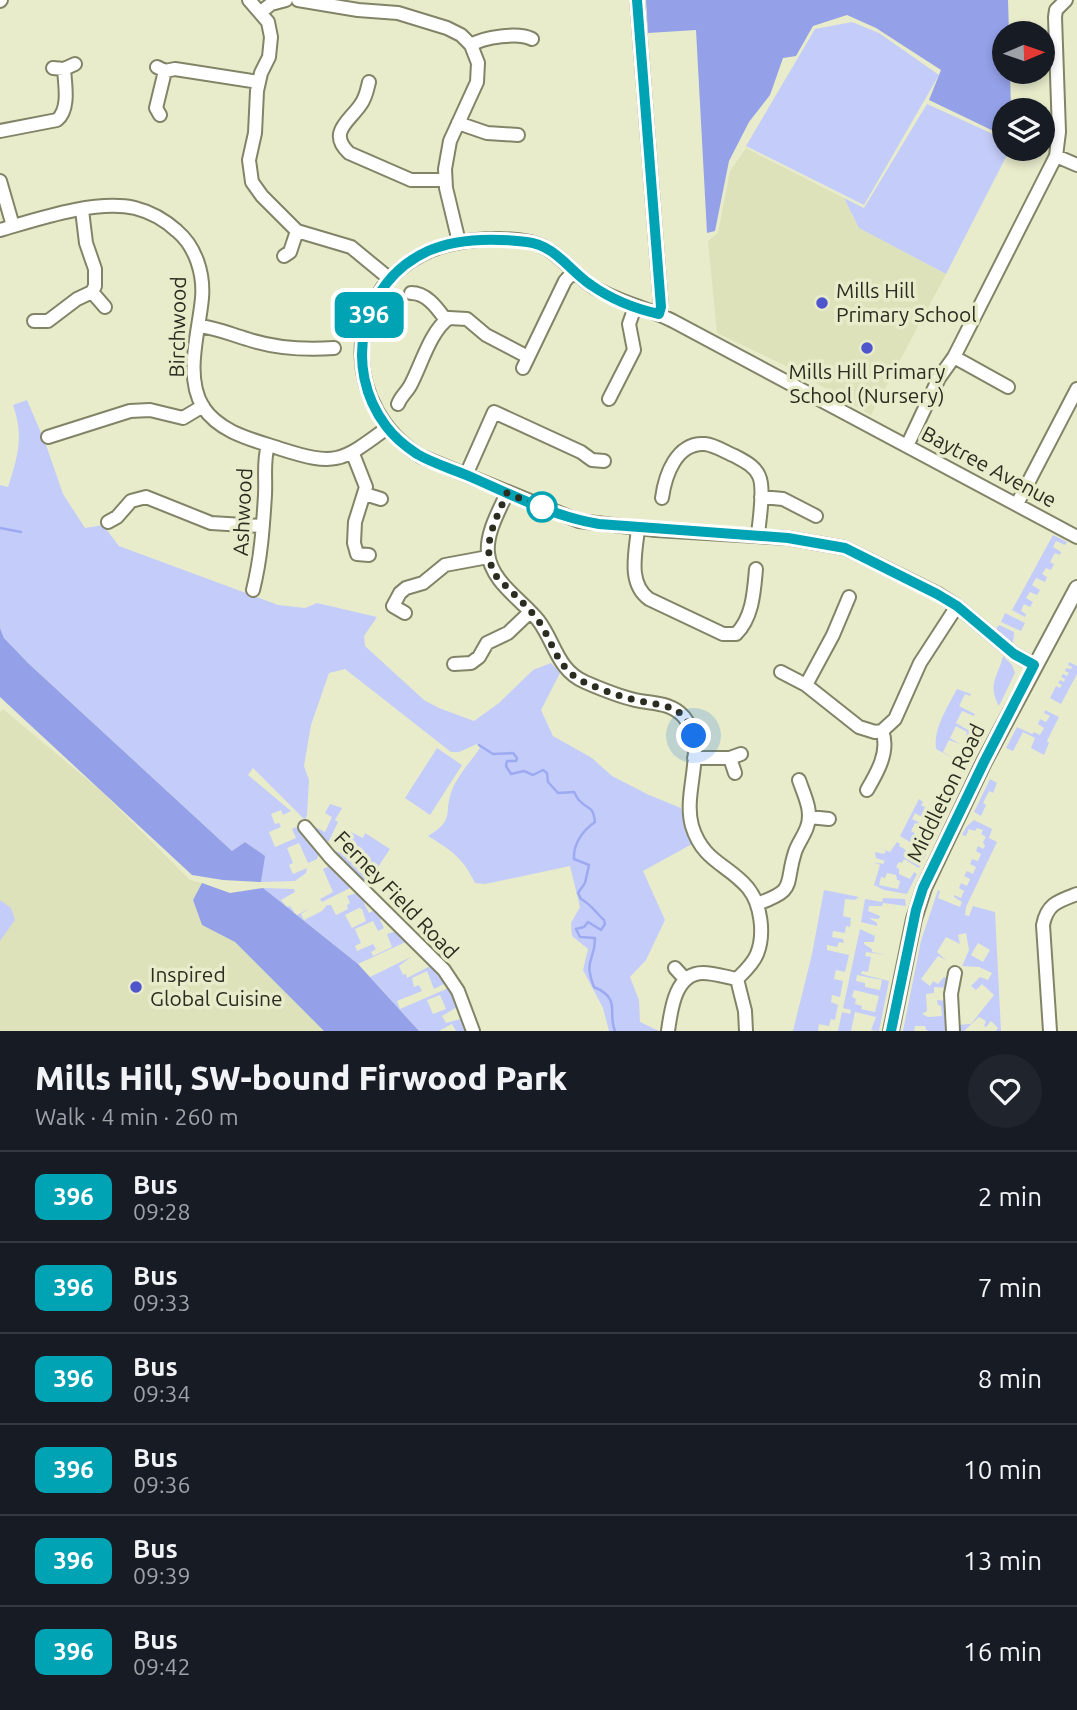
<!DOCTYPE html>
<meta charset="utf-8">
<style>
:root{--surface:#171b24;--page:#20242c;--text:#f1f3f6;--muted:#9ea1a6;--line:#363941}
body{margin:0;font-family:Ubuntu,sans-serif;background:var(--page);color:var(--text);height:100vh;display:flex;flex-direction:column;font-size:26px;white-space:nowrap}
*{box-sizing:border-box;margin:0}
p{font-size:23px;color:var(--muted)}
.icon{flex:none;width:38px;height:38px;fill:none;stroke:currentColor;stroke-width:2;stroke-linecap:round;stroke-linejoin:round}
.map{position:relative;height:1031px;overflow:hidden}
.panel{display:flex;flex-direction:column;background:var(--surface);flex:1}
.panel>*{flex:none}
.badge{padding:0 14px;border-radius:10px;font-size:24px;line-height:46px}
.needle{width:46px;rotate:88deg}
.controls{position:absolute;left:992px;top:21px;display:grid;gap:14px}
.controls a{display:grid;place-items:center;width:63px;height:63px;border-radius:50%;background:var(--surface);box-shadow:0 4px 10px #0003;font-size:35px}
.you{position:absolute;width:35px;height:35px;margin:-18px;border:5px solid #fff;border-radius:50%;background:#1a73e8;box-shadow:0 0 0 10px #1a73e833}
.map>.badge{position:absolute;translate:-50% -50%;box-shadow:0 0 0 4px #fff}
.round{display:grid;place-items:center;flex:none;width:74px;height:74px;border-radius:37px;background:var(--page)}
.overview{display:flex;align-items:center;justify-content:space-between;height:119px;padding:0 35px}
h1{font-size:33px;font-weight:800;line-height:52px}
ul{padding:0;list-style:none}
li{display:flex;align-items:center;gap:21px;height:91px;padding:0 35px;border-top:2px solid var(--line)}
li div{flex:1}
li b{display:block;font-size:26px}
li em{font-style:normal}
li .badge{min-width:77px;font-weight:700;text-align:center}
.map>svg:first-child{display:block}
.built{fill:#dee2ba}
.green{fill:#c4cdf9;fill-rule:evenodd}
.forest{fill:#94a1e8}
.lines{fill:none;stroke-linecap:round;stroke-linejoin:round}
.stream{stroke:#9daaf1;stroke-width:2.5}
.minor-casing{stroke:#828467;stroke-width:16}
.major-casing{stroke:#828467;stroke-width:18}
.minor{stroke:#fff;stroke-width:12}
.major{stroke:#fff;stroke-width:14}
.line-casing{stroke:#fff;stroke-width:16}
.line{stroke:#00a3b4;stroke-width:10}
.walk{stroke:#2c2d21;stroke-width:7;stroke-dasharray:0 12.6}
.poi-dot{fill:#4f56cc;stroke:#e8eccb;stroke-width:2.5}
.stop-dot{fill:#fff;stroke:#00a3b4;stroke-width:3.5}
.labels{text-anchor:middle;stroke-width:7;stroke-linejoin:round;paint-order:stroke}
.poi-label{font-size:21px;fill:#2c2d21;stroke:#e8eccb;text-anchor:start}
.street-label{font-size:21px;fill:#2c2d21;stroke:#e8eccb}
</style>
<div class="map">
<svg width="1077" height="1031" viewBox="0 0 1077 1031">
<rect width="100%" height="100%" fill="#e8eccb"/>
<path class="built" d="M746,148L844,198L859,228L946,274L871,415L792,369L717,333L708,241L718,233L730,171Z
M3,709L101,791L190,880L202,883L193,900L202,925L235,942L324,1031H0V712Z"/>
<path class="green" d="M852,22L879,33L939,75L864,205L746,146L815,29Z
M927,104L1004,139L1007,155L946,274L859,228L844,198L864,208Z
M27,400L45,442L63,494L85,528L103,525L119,546L278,605L305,608L317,603L377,617L364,636L365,646L424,700L439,708L474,721L499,703L533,670L551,663L560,673L541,710L553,736L592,758L612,776L649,795L681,808L686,832L692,844L643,871L665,920L646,960L630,977L639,1000L640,1022L659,1031H609L603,1008L583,970L588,949L572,936L571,923L580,907L570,866L485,884L475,883C463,858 451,850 428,836C456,819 443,814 452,790C458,775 471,761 480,748L477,744L459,752H451L345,669L329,673L311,725L304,766L309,780L307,815L305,820L253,768L248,775L291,811L283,815L281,810L271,814L275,824L279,823L281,827L269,832L275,847L296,838L292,829L299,826L315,844L319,854L317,859L308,863L299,843L287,848L293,863L289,865L293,874L307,868L306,873L295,881L261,882L264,856L245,842L232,851L28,663L4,638L0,628V485L8,487C18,456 24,437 13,405Z
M1053,535L1067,542L1065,545L1056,541L1053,547L1061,552L1060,555L1055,553L1050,562L1054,564L1051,570L1046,568L1042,574L1047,577L1045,582L1036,578L1032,585L1040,590L1037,595L1030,592L1026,598L1033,602L1030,607L1024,604L1021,611L1026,614L1025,617L1012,610Z
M1005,613L1025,623L1021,631L1001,622Z
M999,625L1014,632L1013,646L995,630Z
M1003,656L1012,665L1015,673L999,706C987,684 998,677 1003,656Z
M1069,662L1077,666V674L1061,704L1050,698L1056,686L1060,688L1062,685L1058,683L1060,680L1064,682L1065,679L1061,677L1063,674L1067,676L1069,673L1065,671L1066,668L1071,669L1072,667L1068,665Z
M957,689L971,694L970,696L965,694L959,706L975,714L974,716L962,711L956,723L975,734L971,742L965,740L967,732L956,726L950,738L960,744L949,740L943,752L955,759L936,749C933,729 947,708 957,689Z
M1045,710L1059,717L1047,741L1049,743L1044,755L1031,748L1035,738L1023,732L1013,751L1006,748L1017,727L1032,734L1034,732L1040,735L1044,728L1038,724L1040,719L1046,722L1050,716L1044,713Z
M437,748L462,765L430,815L405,798Z
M990,779L997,783L993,793L989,791L983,803L986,805L981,816L974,812Z
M919,799L923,802L921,805L928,809L926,812L943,821L937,832L932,830L937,821L925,814L922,817L915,813L912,819L920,823L919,825L915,823L911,831L915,833L913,836L925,843L924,845L913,838L910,842L900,836Z
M330,804L342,808L335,820L338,822L326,847L340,853L351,832L363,838L365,833L390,849L366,885L326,847L314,832L315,827L325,832L332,817L325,813Z
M974,820L992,829L989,838L997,842L966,907L965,915L969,916L973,906L995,912L1001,1031H996L998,1028L991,1021L986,1027L984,1026L986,1021L979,1017L964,1031H957L956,1025L971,1024L994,995L982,984L976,990L971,986L980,977L988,980L992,973L979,967L962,966L969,950L966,933L958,935L960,944L946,937L937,952L946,960L938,956L921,979L930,986L933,981L938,984L944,977L950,980L948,988L934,987V993L926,994L927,1011L922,1014L928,1017L942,1016L941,1006L938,1005L937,1000L947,1001L949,1031H929L926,1030L925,1026H915L914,1031H903L921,941L938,890L940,891L938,898L960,907L962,902L954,897V895L961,898L964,891L959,888L961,883L967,886L970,879L964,876L967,871L973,874L976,867L970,864L972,859L978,861L981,854L976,851L978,846L983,849L985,846L983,842L986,837L981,834L983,830L977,828L975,831L969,829L966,836L962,835L966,827ZM978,943L990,950L983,962L971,955Z
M897,842L900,844L899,846L906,850L904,854L916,861L921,852L926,854L919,868L904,859L902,863L899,862L896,867L899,869V874L910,879L914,872L917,874L907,894L884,890L874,885L880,865L874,862L883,864L885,861L876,858L875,852L884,854L886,851L876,847L890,852ZM887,873L896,875L897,880L900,881L898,889L879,885L881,877L885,878Z
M329,866L336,869L354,886L322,902L320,899L333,892L323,869Z
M263,888L294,889L295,892L281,900L287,907L290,906L294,912L292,913Z
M824,890L859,897L855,900L845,899L843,916L851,918L850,927L846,926L845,933L833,931L832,937L843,939L844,943L839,942L837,947L827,945V950L849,955L845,972L836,970L834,979L843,981L840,997L832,995L831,1002L838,1005L835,1020L831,1019L829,1026L819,1024L818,1031H793L812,954Z
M360,892L368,900L364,903L369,913L377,908L386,916L380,920L384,928L378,931L373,921L355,929L361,943L355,946L357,951L373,944L376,949L371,952L373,956L392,947L387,934L400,930L410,940L358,964L297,915L310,908L301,914L304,920L322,911L327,905H331L336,915L348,909L347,905L350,903L347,896ZM359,908L362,909L366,921L352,928L345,915Z
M883,898L905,899L906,906L883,903L882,906H869L868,911L880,916L879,919L869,918L877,923V926L861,922L865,899L882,902Z
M0,900L11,908L15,920L0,941Z
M860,929L875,936L874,942H864V944L872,949V952L886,955L866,952L865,956L871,957L868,972L862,971L861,974L889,981L879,1031L871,1030L876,1017L855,1012L851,1031H838L842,1012L850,1014L851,1010L843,1008ZM857,975L882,980L880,990L865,987V983L856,981ZM854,990L879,996L875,1012L861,1009L862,1006L855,1004L856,999L852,997Z
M411,957L399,966L403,975L406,974L407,978L434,964L448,982L434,989L427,971L412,978L414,987L419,985L422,991L397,1001L400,1009L451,987L459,1006L442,1016L446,1023L464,1018L469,1031H456L452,1024L439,1031H419L370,977ZM440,995L446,1009L433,1014L427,1000Z"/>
<path class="forest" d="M646,0H1008L1009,33H1004V72H1010L1011,110H1004V136L929,100L941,70L876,28L847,15L813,26L796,56L783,58L770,95L749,122L729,161L715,231L707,233L696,30L648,33Z
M0,628L4,638L28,663L232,851L245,842L265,856L261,882L223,880L192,875L0,697Z
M202,883L230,893L263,888L358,964L419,1031H324L235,942L202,925L193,900Z"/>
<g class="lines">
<path class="stream" d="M0,528L21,532
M479,745L493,754L513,753L517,758L516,761H507L506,766L511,774L524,771L533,775L543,770L547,773L548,782L558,793L574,792C576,795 577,799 580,801C589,811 593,805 595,822C583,830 573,844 574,859L589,865L585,883L578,893L581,899C591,904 596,913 604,920L605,924L601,930L588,922L584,927L576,929L580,937L595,938C595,963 583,958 594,987C622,999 607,1012 615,1031"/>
<g class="minor-casing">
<path id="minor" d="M249,0L268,22L271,37L269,57L261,73L257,91L255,133L249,160L252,182L262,196L297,231L351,247L390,279
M298,0L358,10L398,13L447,28L461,35L471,45L478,63L477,82L450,141L445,169L446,188L459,242
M637,0L661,307L659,314
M0,1L1,0
M261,12L271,4L286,0
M471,45C484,37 518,32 532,39
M157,67L165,71L175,69L258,82
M53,68L64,69L75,64
M369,82C367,90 366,97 361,104C350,121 327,132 349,153L411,180H445
M160,115L156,108L165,71
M458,123L487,133L518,135
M0,131L57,120C70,109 65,85 64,69
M1056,156L1077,165
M0,181L13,226
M0,230C38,219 96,199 135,208C151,212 165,220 177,231C196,247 204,274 202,298C199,332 184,376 203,407C220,433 254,440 281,449C337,467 342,461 387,428
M284,256L290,252L297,231
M92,292L105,307
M411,293C427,293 437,308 446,320
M34,321H48L77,299L92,292L95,286V269L86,243L82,210
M199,326C217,328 230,334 247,339C274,348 306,350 334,348
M954,357L1008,387
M523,368L565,281L574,271
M609,399L634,350L629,324L635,307
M398,404C401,396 406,393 410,386C421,366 430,331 449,318L467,319L486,335L528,357
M48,437L130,411L150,410L183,418L203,406
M907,446L939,378L954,357L1056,156L1059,132L1055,17L1056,10L1066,0
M353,454L366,487L355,522L354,543L357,554L369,555
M466,475L494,412L581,452L592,460L604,461
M507,493C499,511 486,533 488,553C491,582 521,599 538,620C555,642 557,670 585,682C601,689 618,696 635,700C653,704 671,702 684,717C709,747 682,791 692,826C703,862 728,864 748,888C761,904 765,934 757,954C753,964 744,972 737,979
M365,494L381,499
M761,497L783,499L816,516
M662,498C665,476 676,442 705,444C715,445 725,452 735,456C744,461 755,466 759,476C765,489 759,521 758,535
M1017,504L1077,389
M108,522L117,517L131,501L146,497L211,523L262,526
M638,528C636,552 627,583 649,599L723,634H736C753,617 754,591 756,569
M253,590C261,558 263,527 265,495C266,477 263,462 268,445
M405,613L393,606L400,593L406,588L423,583L445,565L488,557
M454,664L471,663L479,657L487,643L508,633L530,612
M1034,665L1014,654L957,606L938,594L845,548L788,538L656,530L579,521L420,456C345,409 339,299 421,255C449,239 499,236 530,242C558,248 572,274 595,288C619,302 647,308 673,321L1077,537
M781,672L806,685L859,727L875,732L882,731L895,719L920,663L957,606
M806,685L833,635L849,597
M694,758H730L741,754
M730,758L735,773
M867,790C877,773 890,751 882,731
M809,817L829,819
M305,827L330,857L444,970L458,991L473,1031
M757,904C798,889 784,886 795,852C798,843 804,836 807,827C813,811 804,795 799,780
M675,968L685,979
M668,1031C671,1010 675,973 703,973C714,973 726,977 737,979L745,1011L746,1031
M953,1031L951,994L955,973
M1050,1031L1043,925C1047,904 1058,901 1077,894"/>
</g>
<g class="major-casing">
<path id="major" d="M891,1031L914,919L924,888L984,762L1077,588"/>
</g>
<use href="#minor" class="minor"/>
<use href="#major" class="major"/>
</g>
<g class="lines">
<g class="line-casing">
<path id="line" d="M637,0L661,307L659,314C636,309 611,299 591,285C570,271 555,245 527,242C494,238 457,238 428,251C360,282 342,368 386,426C394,437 405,446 417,454C434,464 453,469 471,477C512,495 555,517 599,524L788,538L845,548L937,594L957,606L1014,654L1034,665L984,762L923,888L916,910L891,1031"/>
</g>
<use href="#line" class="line"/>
<path class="walk" d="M542,507L507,493C496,520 479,547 496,576C510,591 528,606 540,623C554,645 558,670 584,682C600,689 618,696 635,700C664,707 682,702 694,736"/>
</g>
<g class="poi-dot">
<circle cx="822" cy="303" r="7"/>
<circle cx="867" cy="348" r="7"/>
<circle cx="136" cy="987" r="7"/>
</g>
<circle class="stop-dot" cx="542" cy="507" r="14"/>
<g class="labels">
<g class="poi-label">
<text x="836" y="298">Mills Hill<tspan x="836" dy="24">Primary School</tspan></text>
<text x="867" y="379" text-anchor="middle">Mills Hill Primary<tspan x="867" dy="24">School (Nursery)</tspan></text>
<text x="150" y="982">Inspired<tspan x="150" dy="24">Global Cuisine</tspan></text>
</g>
<g class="street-label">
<text transform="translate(178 327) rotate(-89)" y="7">Birchwood</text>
<text transform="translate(989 467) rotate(28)" y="7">Baytree Avenue</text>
<text transform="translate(243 512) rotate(-87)" y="7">Ashwood</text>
<text transform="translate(946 793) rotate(-64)" y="7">Middleton Road</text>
<text transform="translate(396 895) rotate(46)" y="7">Ferney Field Road</text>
</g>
</g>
</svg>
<div class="controls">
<a><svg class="needle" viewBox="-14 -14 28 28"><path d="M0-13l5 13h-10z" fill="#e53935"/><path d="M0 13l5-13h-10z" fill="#9ea1a6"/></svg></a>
<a><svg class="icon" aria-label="layers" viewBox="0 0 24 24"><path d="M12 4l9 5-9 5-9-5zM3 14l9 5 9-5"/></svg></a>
</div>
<div class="you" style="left:694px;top:736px"></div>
<b class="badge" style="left:369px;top:315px;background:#00a3b4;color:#fff">396</b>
</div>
<section class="panel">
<div class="overview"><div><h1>Mills Hill, SW-bound Firwood Park</h1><p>Walk · 4 min · 260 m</p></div><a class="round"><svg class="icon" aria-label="heart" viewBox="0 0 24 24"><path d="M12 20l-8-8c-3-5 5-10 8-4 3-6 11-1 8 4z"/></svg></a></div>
<ul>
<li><span class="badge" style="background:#00a3b4;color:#fff">396</span><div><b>Bus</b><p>09:28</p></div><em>2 min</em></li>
<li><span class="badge" style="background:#00a3b4;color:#fff">396</span><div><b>Bus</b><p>09:33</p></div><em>7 min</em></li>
<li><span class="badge" style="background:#00a3b4;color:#fff">396</span><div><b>Bus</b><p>09:34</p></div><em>8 min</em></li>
<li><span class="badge" style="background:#00a3b4;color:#fff">396</span><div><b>Bus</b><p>09:36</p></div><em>10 min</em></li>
<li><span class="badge" style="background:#00a3b4;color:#fff">396</span><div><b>Bus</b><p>09:39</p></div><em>13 min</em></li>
<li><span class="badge" style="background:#00a3b4;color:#fff">396</span><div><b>Bus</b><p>09:42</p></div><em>16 min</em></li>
</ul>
</section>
